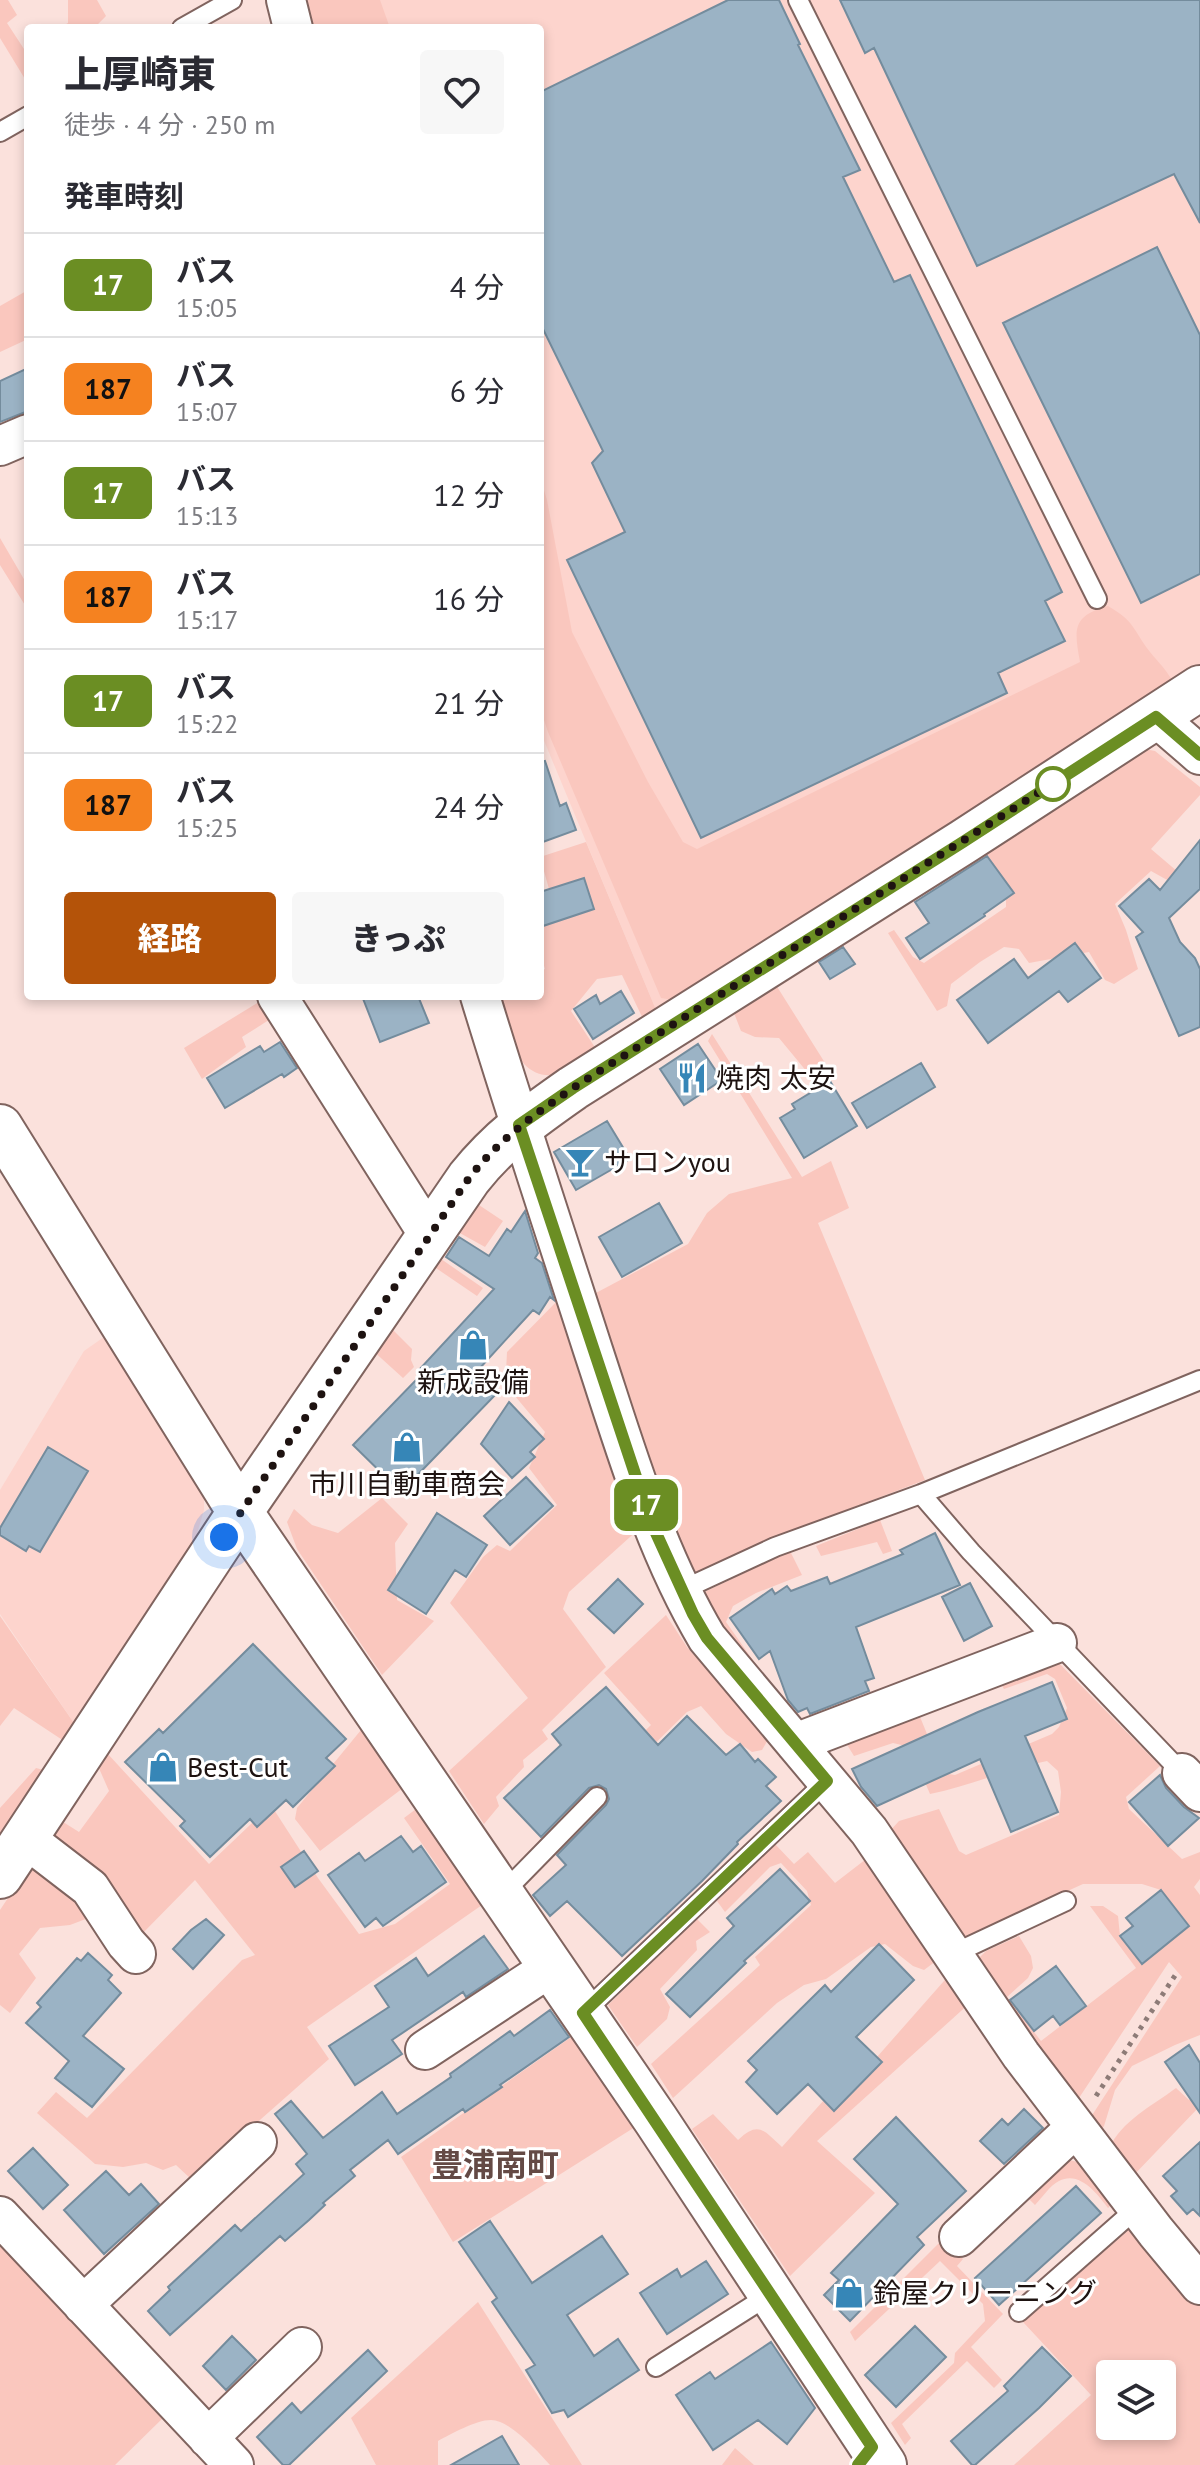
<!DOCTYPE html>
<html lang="ja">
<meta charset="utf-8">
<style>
:root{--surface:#fff;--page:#f7f7f7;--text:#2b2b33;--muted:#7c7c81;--line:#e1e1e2;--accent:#b45309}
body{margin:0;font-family:"PT Sans","Noto Sans JP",sans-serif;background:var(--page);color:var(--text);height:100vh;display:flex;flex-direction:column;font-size:30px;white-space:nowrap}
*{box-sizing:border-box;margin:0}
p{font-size:26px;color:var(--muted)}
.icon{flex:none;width:44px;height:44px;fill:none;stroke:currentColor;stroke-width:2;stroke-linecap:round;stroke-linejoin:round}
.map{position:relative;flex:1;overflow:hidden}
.panel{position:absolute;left:24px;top:24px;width:520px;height:976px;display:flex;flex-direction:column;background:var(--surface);border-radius:8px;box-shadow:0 4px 12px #0003}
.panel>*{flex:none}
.badge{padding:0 16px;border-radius:12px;font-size:28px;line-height:52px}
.controls{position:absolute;left:1096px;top:2360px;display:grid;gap:16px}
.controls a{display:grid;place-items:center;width:80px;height:80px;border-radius:8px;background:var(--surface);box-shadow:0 4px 12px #0003;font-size:40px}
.you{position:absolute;width:40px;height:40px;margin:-20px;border:6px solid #fff;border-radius:50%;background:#1a73e8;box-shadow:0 0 0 12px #1a73e833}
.map>.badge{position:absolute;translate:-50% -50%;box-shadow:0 0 0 4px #fff}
h2{padding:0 40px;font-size:30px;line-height:72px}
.round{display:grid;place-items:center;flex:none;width:84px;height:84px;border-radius:8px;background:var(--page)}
.overview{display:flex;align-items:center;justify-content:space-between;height:136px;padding:0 40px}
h1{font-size:38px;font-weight:800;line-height:60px}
.button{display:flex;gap:16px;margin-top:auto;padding:16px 40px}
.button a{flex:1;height:92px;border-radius:8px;background:var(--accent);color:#fff;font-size:32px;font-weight:800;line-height:92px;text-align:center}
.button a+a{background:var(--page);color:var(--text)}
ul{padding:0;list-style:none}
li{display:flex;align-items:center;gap:24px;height:104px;padding:0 40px;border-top:2px solid var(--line)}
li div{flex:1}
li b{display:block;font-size:30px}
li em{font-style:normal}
li .badge{min-width:88px;font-weight:700;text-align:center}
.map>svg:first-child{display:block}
.built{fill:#fdd4cd}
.green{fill:#fac7be;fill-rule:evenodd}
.building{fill:#9bb3c5;stroke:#748c9d;stroke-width:2}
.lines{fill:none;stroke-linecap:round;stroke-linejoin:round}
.lane-casing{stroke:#80645f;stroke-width:22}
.street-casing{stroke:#80645f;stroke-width:42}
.secondary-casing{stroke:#80645f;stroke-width:48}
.path{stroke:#8d7b77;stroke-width:5;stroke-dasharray:4 6;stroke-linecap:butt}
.lane{stroke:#fff;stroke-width:18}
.street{stroke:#fff;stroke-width:38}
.secondary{stroke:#fff;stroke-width:44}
.line-casing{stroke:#fff;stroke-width:18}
.line{stroke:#6b8e23;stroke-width:12}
.walk{stroke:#1e1311;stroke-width:8;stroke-dasharray:0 14.4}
.stop-dot{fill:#fff;stroke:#6b8e23;stroke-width:4}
.labels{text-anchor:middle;stroke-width:6;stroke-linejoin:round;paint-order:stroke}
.poi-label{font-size:28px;fill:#1e1311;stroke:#fff;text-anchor:start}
.quarter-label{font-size:32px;font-weight:bold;fill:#644a45;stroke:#fff}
</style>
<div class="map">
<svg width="1200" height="2465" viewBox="0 0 1200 2465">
<rect width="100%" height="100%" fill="#fbe1dc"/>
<path class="built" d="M294,0H1200V673L659,1017L540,731V28H300Z
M104,1337L198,1479L204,1495V1510L196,1537L76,1726L0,1614V1490L84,1351Z"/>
<path class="green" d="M0,0H8L17,15L7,23L24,49L28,47L26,70L28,84L0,38Z
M68,0H97L106,16L94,28H59L68,23Z
M301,0H380L390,28H308Z
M28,290V339L0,352V306Z
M540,477L547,500L572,632L648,782L683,842L697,849L1080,662C1074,629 1072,616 1108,606C1136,622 1132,629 1150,652C1159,663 1166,669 1173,682L673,1000L661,998L548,732L540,708Z
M0,538L28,586V610L0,565Z
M1134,747L1155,751L1200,787V795L1151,849L1198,889L1187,891L1151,871L1115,904L1126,930L1138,969L1114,984L1105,980L1089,952L1029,963L1019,949L1004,947L980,962L951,984L947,1006L937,1011L888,933L894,930L913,957L924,963L1006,907V892L978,847Z
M586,842L659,1017L645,1023L622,975L597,979L571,1011L598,1052C586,1058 572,1071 559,1074C516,1085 504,1025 493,996H540V971L545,969L540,953V927L594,909L584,878L549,889L540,857Z
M776,985L832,1074L812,1078L779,1038L755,1037L741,1031L734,1013Z
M262,1000L272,1018L242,1037L246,1047L202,1079L184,1048Z
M712,1034L802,1177L831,1161L849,1208L818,1223L925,1480L768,1540L696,1576L683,1574L594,1294L688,1244L707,1213L729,1194L792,1178L708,1041Z
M473,1201L503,1221L485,1247L458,1232L441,1259L483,1288L477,1296L430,1264Z
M564,1294L640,1528L569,1592L563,1609L606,1667L542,1730L548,1739L523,1760L524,1767L496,1797L499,1806L484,1824L449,1771L528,1698L450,1603L483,1557L497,1545L510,1551L557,1505L529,1468L545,1432L515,1396L506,1372L507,1352Z
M389,1326L412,1349L411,1360L414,1367L403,1378L371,1349Z
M382,1498L408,1524L395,1543L397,1600L434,1621L382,1675L297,1549L287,1522L294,1509L312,1525L338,1533Z
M880,1520L892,1551L883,1554L877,1542L821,1556L816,1546Z
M790,1551L802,1575L756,1593L733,1606L726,1622L757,1666L750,1671L696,1596Z
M666,1615L687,1647L769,1738L762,1750L752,1752L726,1734L701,1706L687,1712L620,1778L659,1818L720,1763L731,1776L710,1798V1811L694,1829L681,1833L643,1872L645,1883L671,1912L667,1918L616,1862L649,1831L607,1780L597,1783L570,1753L589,1735L614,1761L651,1725L604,1673Z
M0,1616L76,1726L67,1743L14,1708L0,1726Z
M1052,1656L1160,1766L1126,1797L1129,1809L1182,1859L1200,1852V1879L1194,1887L1200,1895V2035L1175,2045L1132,2066L1115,2090L1104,2126L1098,2135L1087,2123L1182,1977L1169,1962L1073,2107L978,1959L986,1951L1019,1936L1031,1956L1033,1968L1028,1978L1007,1997L1041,2041L1136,1968L1090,1906H1103L1118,1916L1120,1936L1142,1963L1189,1926L1161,1890L1142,1884H1083L962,1939L889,1832L899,1821L939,1809L959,1851L966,1855L1059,1815L1061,1792L1058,1771L1047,1761C1007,1769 970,1786 930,1794L910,1747L893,1743L854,1756L846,1743L918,1712L943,1773L955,1775L1052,1734L1059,1727L1067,1708L1055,1679L1047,1674L1004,1689L997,1677Z
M361,1730L403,1788L320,1851L295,1819L297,1808Z
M107,1753L209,1864L271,1805L318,1878L359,1934L395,1924L450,1884L404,1818L416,1809L482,1905L307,2027L329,2059L192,2180L176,2165L163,2170L146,2163L123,2167L95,2164L37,2113L56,2092L87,2118L242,1960L255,1955L195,1880L139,1937L49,1836L60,1820L79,1832L109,1791L98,1766Z
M36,1768L51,1772L0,1850V1808Z
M774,1843L794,1864L808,1852L835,1883L870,1856L936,1961L924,1970L913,1966L885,1944L871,1947L826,1979L804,1985L777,2003L673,2098L651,2064L760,1965L755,1957L811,1905L807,1891L781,1863L770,1867L725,1912L717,1901Z
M34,1859L79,1896L91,1917L70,1925L40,1928L19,1954L36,1978L10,2013L0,2005V1910Z
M697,1919L710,1932L696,1941L697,1950L660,1989L670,2007L667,2019L637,2047L608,2005Z
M951,1973L971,2002L817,2141L875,2193L790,2276L692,2129L713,2114L738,2140C759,2120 764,2131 782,2147L824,2100L834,2110L882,2063L877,2057Z
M574,2035L635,2127L453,2242L401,2157Z
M1176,2088L1189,2100L1200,2091V2106L1132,2177L1109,2149C1121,2121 1152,2106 1176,2088Z
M1064,2159L1087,2164L1115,2201L1108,2208C1098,2195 1080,2170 1059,2181C1050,2185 1042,2198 1035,2205L1026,2196Z
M1132,2227L1200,2306V2465H1014L1091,2395L1023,2322ZM1110,2374H1162V2426H1110Z
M942,2240L963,2259L957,2266L1003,2314L971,2347L1002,2380L994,2388L967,2361L902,2424L911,2438L905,2445L891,2423L954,2363L955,2353L985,2321L983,2304L940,2261L855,2341L850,2332Z
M0,2245L164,2417L115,2465H0Z
M478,2302L582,2465H550C538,2452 510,2420 491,2420C476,2420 451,2434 438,2441V2465H376L351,2418Z
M735,2448L754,2465H722Z"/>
<path class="building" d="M728,0H779L800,44L798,45L860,170L843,177L894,282L910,275L1062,592L1045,601L1065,641L998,673L1007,693L701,838L567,560L625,532L592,463L603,451L540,323V92Z
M840,0H1200V223L1174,174L977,266L874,48L865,53Z
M1157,247L1200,335V574L1141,603L1003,323Z
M28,368V411L0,422V381Z
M545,761L560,806L566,803L576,830L540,843V762Z
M1200,840V889L1169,918L1180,942L1195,958L1200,969V1027L1179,1036L1136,937L1143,932L1119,906L1149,879L1160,890Z
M987,856L1014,893L984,914L985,916L920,959L906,938L929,923L915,902Z
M584,878L594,909L540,927V892Z
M1075,943L1101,978L1068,1002L1059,991L988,1043L957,1000L1014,959L1028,978Z
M843,947L855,964L830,979L819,962Z
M621,991L634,1013L593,1039L574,1009L596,995L600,1004Z
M362,996H418L429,1023L380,1042Z
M280,1042L297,1068L284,1077L282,1074L225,1108L207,1078L260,1046L264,1052Z
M698,1044L722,1080L684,1105L660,1069Z
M921,1063L935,1087L867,1128L852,1103Z
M830,1081L857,1126L804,1158L780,1118L795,1109L792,1104Z
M607,1121L630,1159L576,1190L554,1152Z
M659,1203L682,1243L622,1277L599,1237Z
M525,1211L538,1253L535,1258L542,1263L554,1300L550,1297L539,1314L533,1310L479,1369L499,1391L401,1492L353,1445L420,1376L417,1372L494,1289L446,1257L459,1237L489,1256L507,1229L511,1232Z
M509,1402L544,1439L530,1452L535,1457L512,1478L481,1444Z
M48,1447L88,1471L40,1552L29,1546L26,1551L0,1535V1528Z
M526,1477L553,1506L510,1545L484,1516Z
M437,1513L487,1545L466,1577L455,1570L426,1614L388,1590Z
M935,1533L960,1585L856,1627L874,1678L865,1681L869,1691L810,1714L807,1708L798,1712L788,1700L770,1651L759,1659L730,1618L772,1589L775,1594L787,1586L791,1591L827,1577L830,1584L903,1554L900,1550Z
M618,1579L643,1604L614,1633L588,1609Z
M970,1583L992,1626L964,1641L942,1597Z
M253,1644L346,1739L326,1758L335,1766L293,1807L286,1800L257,1827L250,1819L210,1857L180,1826L185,1821L125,1762L159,1729L163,1733Z
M1052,1682L1067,1719L1025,1736L1058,1812L1011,1832L980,1759L877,1806L861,1787L852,1769L978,1712Z
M606,1687L658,1745L687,1716L726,1755L740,1744L755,1762L758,1759L776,1777L766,1786L781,1801L737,1842L738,1844L702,1881L622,1956L567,1901L550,1916L533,1895L566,1865L557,1855L606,1805L609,1799L606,1789L599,1785L589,1788L541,1837L504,1798L561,1745L552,1734Z
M1160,1775L1166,1788L1184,1807L1199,1818L1168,1846L1129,1802Z
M401,1836L413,1852L421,1846L446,1882L383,1926L376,1918L365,1927L328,1875L359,1853L365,1861Z
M304,1851L318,1871L295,1887L281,1867Z
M780,1869L810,1901L744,1961L746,1963L690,2017L666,1994L734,1926L727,1918Z
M1161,1890L1189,1926L1142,1964L1120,1936L1133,1926L1126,1918Z
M206,1919L224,1935L193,1969L173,1949L191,1930Z
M484,1936L508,1969L466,1997L463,1992L392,2040L402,2054L355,2085L329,2046L389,2007L375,1986L416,1958L428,1976Z
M879,1944L914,1980L856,2037L882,2062L834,2111L808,2084L777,2114L746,2082L757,2070L748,2061L825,1985L831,1992Z
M88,1953L112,1975L108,1980L121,1993L83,2036L124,2069L92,2107L55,2078L69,2061L26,2023L41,2007L37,2003L77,1958L81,1961Z
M1056,1966L1086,2006L1060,2025L1053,2016L1034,2031L1010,2000Z
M550,2010L569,2037L500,2085L502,2087L465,2112L463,2109L398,2154L388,2140L350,2170L355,2176L323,2203L325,2205L309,2220L285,2241L280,2236L170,2335L148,2311L170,2290L168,2287L235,2225L241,2231L304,2174L296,2164L307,2154L275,2114L291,2101L323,2138L382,2092L397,2114L451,2077L450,2074L510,2031L514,2036Z
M1189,2045L1200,2063V2113L1165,2062Z
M1024,2109L1043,2128L1004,2164L980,2141L1002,2119L1008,2125Z
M896,2117L966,2191L917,2237L924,2245L850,2321L824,2295L839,2280L831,2273L898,2204L854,2159Z
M1200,2142V2216L1193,2209L1187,2214L1171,2196L1177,2191L1163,2176Z
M33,2148L68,2185L43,2209L8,2171Z
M106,2171L129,2195L141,2184L159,2204L104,2254L64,2210Z
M1076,2186L1101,2213L999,2305L975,2278Z
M490,2221L532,2283L602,2236L628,2274L567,2315L594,2356L618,2339L639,2370L568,2417L564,2410L552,2413L526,2370L535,2365L492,2302L497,2298L459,2242Z
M706,2261L728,2294L667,2334L640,2293L677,2269L681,2277Z
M915,2326L946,2357L896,2407L865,2375Z
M232,2336L256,2360L226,2390L203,2366Z
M771,2342L815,2408L787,2444L758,2420L713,2450L676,2395L710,2372L715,2379Z
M1042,2347L1071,2376L1039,2408L975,2465H972L951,2441L1008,2391L1004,2386Z
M368,2350L387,2371L289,2465H283L257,2437L292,2403L301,2413Z
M502,2436L519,2465H451Z"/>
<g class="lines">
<g class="lane-casing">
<path id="lane" d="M798,0L1097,599
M182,28L232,0
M0,132L28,116
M921,1494L971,1552L1182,1773
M682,1590L775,1547L921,1494L1200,1380
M501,1895L597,1797
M953,1954L1066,1901
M583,2013L827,1781
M1019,2312L1137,2208
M656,2367L771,2294"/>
</g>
<g class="street-casing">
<path id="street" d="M286,0L293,28
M0,446L28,434
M1156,717L1200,755
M277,996L430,1237
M480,996C516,1114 555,1232 593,1350C625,1447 654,1549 707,1638L869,1831L1021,2055L1156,2232L1200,2285
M795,1743L1057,1643
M1182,1773L1200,1792
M25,1838L90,1888L126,1943L136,1954
M425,2050L551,1967
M0,2216L234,2465
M959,2237L1076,2127
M83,2305L257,2142
M208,2438L302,2347"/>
</g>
<g class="secondary-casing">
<path id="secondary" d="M0,1127L240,1512L656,2120L884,2465
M0,1876L240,1512L469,1178C500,1139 533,1116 573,1088L963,842L1200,688"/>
</g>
<path class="path" d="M1096,2096L1178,1971"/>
<use href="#lane" class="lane"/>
<use href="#street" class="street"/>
<use href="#secondary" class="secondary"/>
</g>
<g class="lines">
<g class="line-casing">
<path id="line" d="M858,2465L872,2447L583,2013L827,1781L707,1638L693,1614L651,1522L519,1125L573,1088L963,842L1156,717L1200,755"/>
</g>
<use href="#line" class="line"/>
<path class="walk" d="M224,1537L469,1178C501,1138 531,1117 573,1088L1060,779L1053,784"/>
</g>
<defs>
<g id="restaurant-bare" transform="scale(2.4)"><path d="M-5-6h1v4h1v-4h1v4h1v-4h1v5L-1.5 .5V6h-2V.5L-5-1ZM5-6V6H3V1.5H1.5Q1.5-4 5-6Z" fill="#3686b7" stroke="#fff" stroke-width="2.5" paint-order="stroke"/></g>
<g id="bar-bare" transform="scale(2.4)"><path d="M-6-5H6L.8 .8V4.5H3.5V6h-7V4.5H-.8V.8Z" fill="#3686b7" stroke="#fff" stroke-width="2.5" paint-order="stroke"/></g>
<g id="shop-bare" transform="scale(2.4)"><path d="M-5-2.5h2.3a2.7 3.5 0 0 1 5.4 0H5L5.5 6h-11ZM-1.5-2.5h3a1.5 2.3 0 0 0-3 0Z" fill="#3686b7" stroke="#fff" stroke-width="2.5" paint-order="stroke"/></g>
</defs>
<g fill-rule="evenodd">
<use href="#restaurant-bare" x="692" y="1078"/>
<use href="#bar-bare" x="580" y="1162"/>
<use href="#shop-bare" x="473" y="1345"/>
<use href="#shop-bare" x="407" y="1447"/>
<use href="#shop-bare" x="163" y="1767"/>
<use href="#shop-bare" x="849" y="2293"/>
</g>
<circle class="stop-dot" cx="1053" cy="784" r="16"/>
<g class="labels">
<g class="poi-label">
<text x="716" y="1088">焼肉 太安</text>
<text x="604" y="1172">サロンyou</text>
<text x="473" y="1392" text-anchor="middle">新成設備</text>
<text x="407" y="1494" text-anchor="middle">市川自動車商会</text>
<text x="187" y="1777">Best-Cut</text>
<text x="873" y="2303">鈴屋クリーニング</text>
</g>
<g class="quarter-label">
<text x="495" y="2176">豊浦南町</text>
</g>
</g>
</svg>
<div class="controls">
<a><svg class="icon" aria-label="layers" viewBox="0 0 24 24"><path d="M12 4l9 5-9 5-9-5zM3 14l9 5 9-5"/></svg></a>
</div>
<div class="you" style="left:224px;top:1537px"></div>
<b class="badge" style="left:646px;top:1505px;background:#6b8e23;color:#fff">17</b>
<section class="panel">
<div class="overview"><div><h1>上厚崎東</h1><p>徒歩 · 4 分 · 250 m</p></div><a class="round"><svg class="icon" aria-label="heart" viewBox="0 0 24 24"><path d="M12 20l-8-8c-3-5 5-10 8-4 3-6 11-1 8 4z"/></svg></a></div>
<h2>発車時刻</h2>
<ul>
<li><span class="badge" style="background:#6b8e23;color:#fff">17</span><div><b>バス</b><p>15:05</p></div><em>4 分</em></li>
<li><span class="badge" style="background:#f58220;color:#111">187</span><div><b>バス</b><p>15:07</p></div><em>6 分</em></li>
<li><span class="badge" style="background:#6b8e23;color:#fff">17</span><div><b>バス</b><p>15:13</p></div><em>12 分</em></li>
<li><span class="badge" style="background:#f58220;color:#111">187</span><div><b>バス</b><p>15:17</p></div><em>16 分</em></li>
<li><span class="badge" style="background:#6b8e23;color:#fff">17</span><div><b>バス</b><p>15:22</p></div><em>21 分</em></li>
<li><span class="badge" style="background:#f58220;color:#111">187</span><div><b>バス</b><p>15:25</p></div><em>24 分</em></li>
</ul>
<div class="button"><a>経路</a><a>きっぷ</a></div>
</section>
</div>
